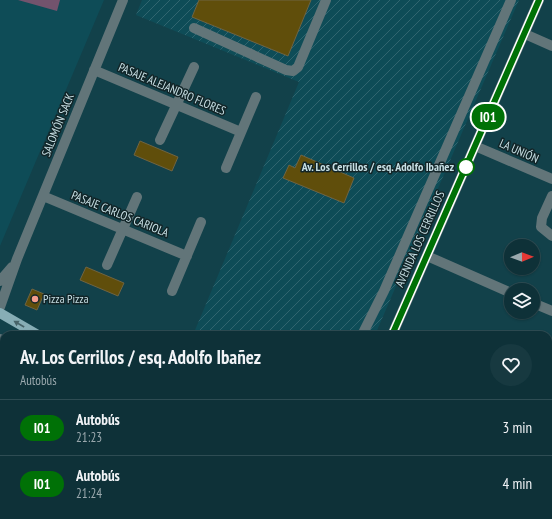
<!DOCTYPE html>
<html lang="es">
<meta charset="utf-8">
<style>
:root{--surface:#0e3138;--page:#173940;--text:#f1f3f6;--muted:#9ba9ae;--line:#2e4c53}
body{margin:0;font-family:"PT Sans Narrow",sans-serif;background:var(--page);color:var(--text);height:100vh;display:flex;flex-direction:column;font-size:15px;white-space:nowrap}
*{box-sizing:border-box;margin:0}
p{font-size:13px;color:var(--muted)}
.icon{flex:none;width:22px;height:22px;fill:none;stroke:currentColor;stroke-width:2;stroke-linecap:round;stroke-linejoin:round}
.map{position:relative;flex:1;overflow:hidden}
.panel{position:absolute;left:0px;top:331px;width:552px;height:188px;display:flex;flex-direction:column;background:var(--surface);border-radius:12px 12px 0 0;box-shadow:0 1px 3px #0004,0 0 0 1px var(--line)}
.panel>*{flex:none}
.badge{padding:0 8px;border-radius:13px;font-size:14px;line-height:26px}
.needle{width:26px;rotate:89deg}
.tools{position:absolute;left:504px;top:239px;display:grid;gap:8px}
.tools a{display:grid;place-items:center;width:36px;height:36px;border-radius:50%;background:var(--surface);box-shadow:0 1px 3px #0004,0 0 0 1px var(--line);font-size:20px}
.map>.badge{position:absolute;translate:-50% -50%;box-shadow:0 0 0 2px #fff}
.round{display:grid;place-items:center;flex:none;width:42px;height:42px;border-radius:21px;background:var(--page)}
.head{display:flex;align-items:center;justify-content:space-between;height:68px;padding:0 20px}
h1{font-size:19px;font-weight:700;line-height:30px}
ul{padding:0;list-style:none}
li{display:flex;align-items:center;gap:12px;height:56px;padding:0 20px;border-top:1px solid var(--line)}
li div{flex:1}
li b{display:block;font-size:15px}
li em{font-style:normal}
li .badge{min-width:44px;font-weight:700;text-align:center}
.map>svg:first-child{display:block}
.built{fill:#0e4c57}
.industrial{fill:url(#industrial-furrows)}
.park{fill:#73536d}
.building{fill:#604e0b;stroke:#6f6442}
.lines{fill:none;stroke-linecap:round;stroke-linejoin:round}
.path{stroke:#597f86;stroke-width:2;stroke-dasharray:4 2;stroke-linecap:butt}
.minor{stroke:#627579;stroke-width:10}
.major{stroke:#87aeb6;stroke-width:10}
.oneway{fill:#476368}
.line-casing{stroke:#fff;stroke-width:9}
.line{stroke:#007106;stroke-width:6}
.stop-dot{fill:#fff;stroke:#007106;stroke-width:2}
.poi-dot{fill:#f49d8c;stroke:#122528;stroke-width:1.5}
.labels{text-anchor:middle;stroke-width:3;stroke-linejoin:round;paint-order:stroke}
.street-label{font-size:12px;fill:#c7dfe4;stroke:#122528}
.stop-label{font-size:12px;font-weight:bold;fill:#c7dfe4;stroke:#122528;text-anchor:end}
.poi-label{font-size:12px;fill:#c7dfe4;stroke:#122528;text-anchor:start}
</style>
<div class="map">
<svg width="552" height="519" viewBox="0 0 552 519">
<defs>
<pattern id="industrial-furrows" width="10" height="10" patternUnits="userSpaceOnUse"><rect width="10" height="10" fill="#0e4c57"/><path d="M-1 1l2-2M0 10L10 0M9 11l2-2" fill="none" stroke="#30656f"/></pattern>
</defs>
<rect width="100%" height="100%" fill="#12414a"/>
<path class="built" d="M0,0H104L0,246Z"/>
<path class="industrial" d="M142,0H519L375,335H193L299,82L136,15Z"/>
<path class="park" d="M18,0H60L57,11Z"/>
<path class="building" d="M199,0H311L288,56L192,17Z
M140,141L178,157L172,171L134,155Z
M301,155L354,178L344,203L283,178L289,165L295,168Z
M86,267L124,283L118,296L80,280Z
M32,289L44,294L37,310L25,305Z
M22,515H43L44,519H23Z
M102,515H155L162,519H109Z
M430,515H441L439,519Z"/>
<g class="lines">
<path class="path" d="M0,401L4,404
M0,447L3,465H0
M191,515L198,519"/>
<path class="minor" d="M194,28L286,70L293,71L298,67L326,0
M525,34L552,46
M94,70L241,132
M160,140L194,67
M475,146L552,179
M226,168L256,97
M43,196L187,256
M552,196L542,218L541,227L552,236
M427,256L511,293
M107,265L137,197
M0,281L12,267
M172,291L201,222
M533,303L552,311
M0,307L17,259L123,0
M362,335L384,291L511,0
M392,335L539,0
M0,339L4,341
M0,354L4,356
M548,436L552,438
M0,491L4,513
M59,515L60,519
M276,515L283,519
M305,515L311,519
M387,519L389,515
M546,519L552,509"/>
<path class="major" d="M0,313L38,335
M0,378L4,380
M235,515L242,519
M345,515L351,519"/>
</g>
<defs><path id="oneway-solid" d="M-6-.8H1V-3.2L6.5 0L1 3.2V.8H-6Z"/></defs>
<use class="oneway" href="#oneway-solid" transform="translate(19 324) rotate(-150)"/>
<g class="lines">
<g class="line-casing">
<path id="line" d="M392,335L539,0"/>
</g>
<use href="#line" class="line"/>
</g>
<circle class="stop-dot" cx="466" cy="167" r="8"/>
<circle class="poi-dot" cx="35" cy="299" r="4"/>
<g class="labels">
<g class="street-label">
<text transform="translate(172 89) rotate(23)" y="4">PASAJE ALEJANDRO FLORES</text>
<text transform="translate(58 125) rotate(-68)" y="4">SALOMÓN SACK</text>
<text transform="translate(519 151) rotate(24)" y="4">LA UNIÓN</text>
<text transform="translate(120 214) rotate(22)" y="4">PASAJE CARLOS CARIOLA</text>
<text transform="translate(420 239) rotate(-66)" y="4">AVENIDA LOS CERRILLOS</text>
</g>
<g class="stop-label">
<text x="454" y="171">Av. Los Cerrillos / esq. Adolfo Ibañez</text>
</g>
<g class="poi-label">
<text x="43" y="303">Pizza Pizza</text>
</g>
</g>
</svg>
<div class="tools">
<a><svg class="needle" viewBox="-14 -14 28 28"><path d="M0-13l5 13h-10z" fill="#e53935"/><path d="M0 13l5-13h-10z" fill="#9ba9ae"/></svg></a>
<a><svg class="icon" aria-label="layers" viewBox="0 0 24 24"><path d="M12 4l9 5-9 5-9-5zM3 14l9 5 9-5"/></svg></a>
</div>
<b class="badge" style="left:488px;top:117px;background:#007106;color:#fff">I01</b>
<section class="panel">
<div class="head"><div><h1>Av. Los Cerrillos / esq. Adolfo Ibañez</h1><p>Autobús</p></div><a class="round"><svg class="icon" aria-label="heart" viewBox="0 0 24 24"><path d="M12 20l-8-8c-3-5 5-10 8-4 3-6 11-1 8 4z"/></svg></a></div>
<ul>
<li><span class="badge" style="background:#007106;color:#fff">I01</span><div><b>Autobús</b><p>21:23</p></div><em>3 min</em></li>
<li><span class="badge" style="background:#007106;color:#fff">I01</span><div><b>Autobús</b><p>21:24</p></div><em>4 min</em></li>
</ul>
</section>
</div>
